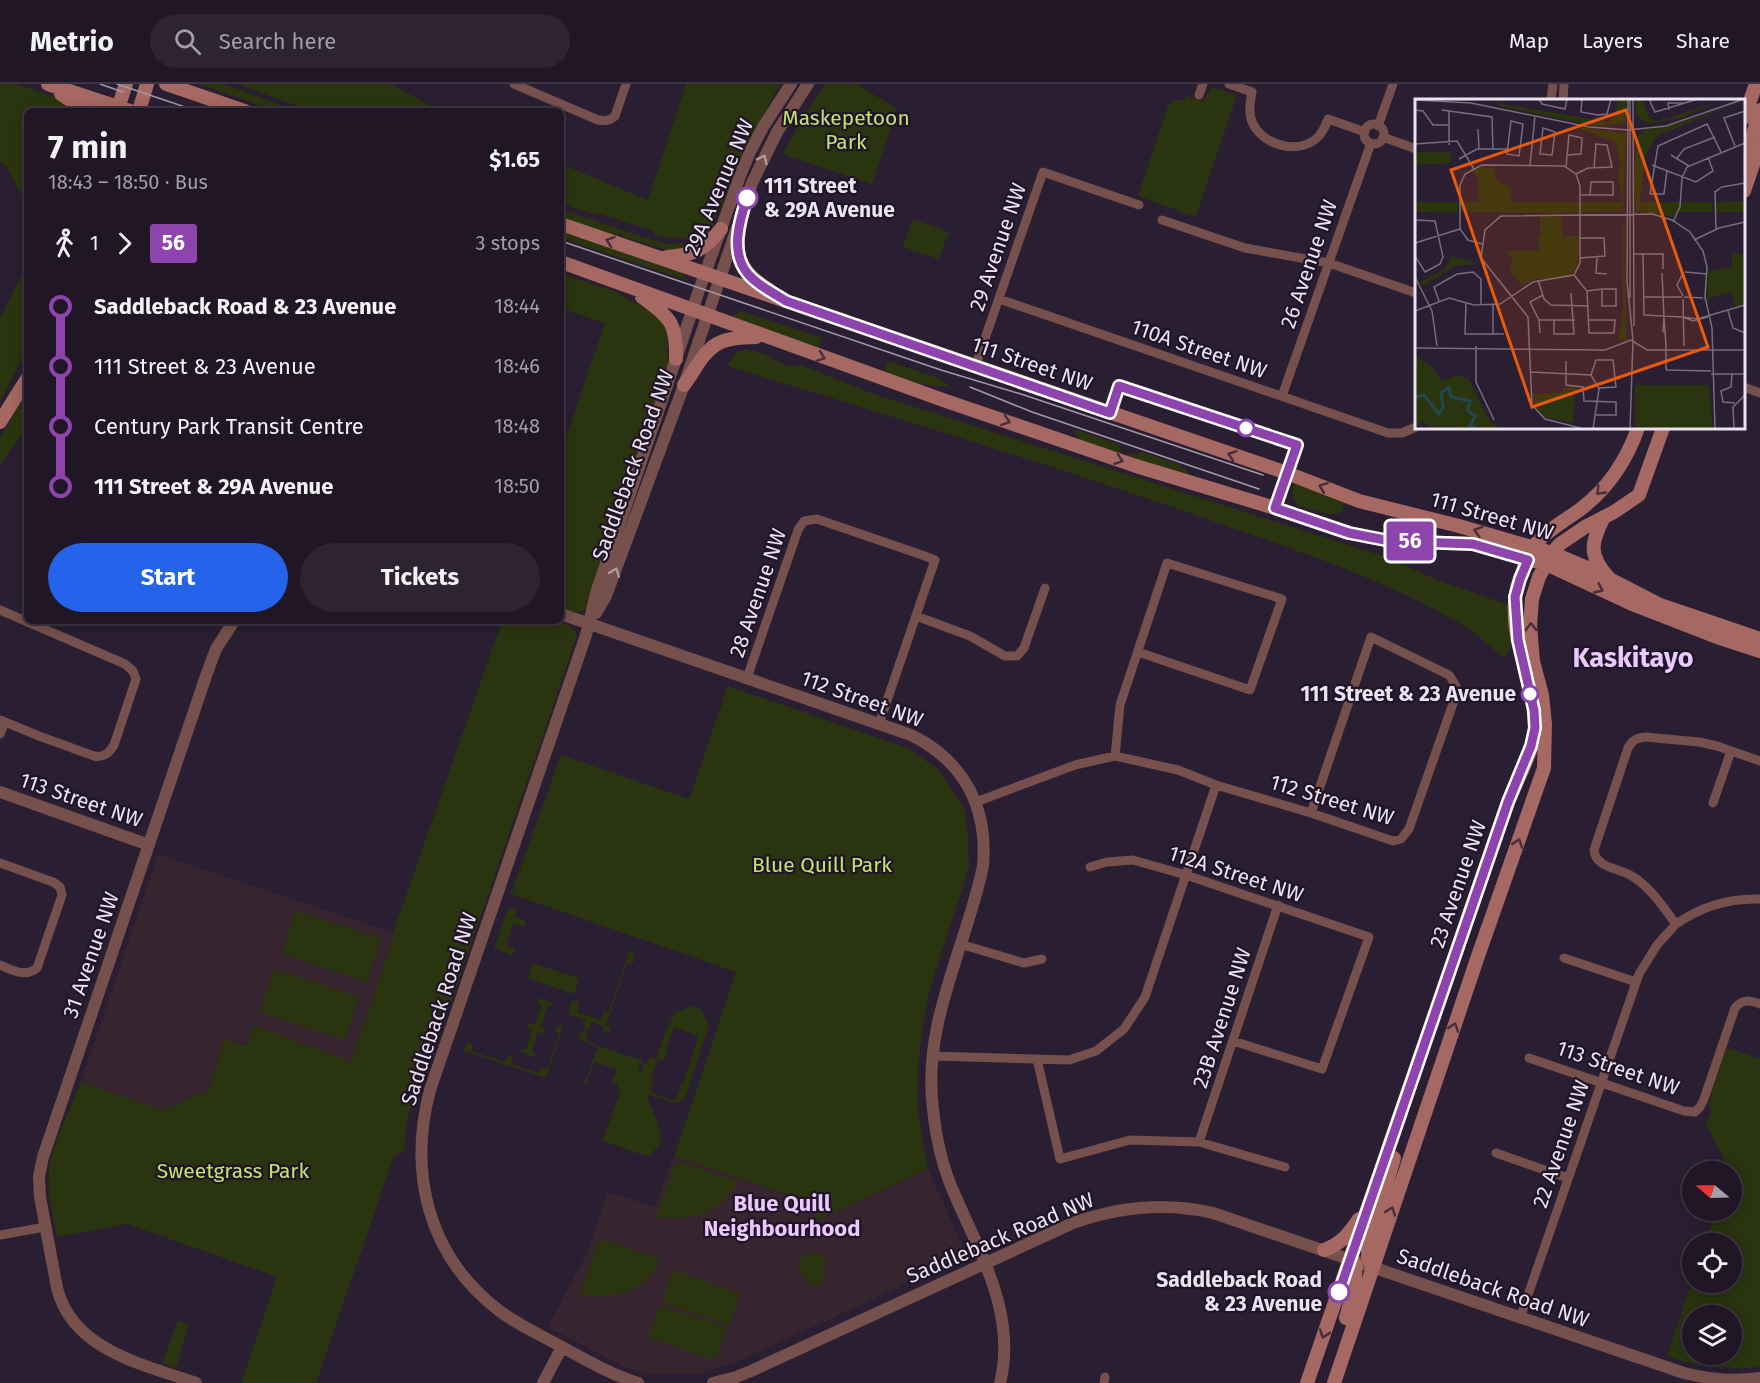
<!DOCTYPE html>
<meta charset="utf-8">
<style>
:root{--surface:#201626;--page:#2d2332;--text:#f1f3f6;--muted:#a29fa7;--line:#3d3543;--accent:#2563eb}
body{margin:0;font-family:"Fira Sans",sans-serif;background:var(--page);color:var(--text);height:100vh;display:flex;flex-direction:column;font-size:22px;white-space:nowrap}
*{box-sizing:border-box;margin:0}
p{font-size:20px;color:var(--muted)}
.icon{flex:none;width:33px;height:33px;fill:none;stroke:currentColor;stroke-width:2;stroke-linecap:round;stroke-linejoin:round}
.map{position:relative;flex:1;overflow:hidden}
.sheet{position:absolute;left:24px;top:24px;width:540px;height:516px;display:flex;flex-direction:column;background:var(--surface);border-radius:9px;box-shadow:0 3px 15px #0003,0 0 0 2px var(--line)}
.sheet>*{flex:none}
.badge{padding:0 12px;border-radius:4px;font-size:21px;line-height:39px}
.needle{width:39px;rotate:289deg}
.controls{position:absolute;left:1682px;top:1077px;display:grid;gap:12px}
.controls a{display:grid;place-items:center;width:60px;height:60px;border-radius:50%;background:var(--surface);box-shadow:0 3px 15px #0003,0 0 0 2px var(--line);font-size:30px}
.map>.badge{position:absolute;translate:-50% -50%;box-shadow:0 0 0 3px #fff}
.legs{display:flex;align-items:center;gap:9px;height:66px;padding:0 24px;font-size:20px}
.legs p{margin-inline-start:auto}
.overview{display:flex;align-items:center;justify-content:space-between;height:102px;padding:0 24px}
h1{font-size:33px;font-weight:700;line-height:45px}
.action{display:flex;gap:12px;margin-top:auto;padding:12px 24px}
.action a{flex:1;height:69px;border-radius:36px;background:var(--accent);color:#fff;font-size:24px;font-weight:700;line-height:69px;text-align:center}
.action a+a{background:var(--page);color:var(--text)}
ul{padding:0 24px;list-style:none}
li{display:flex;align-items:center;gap:21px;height:60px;font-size:22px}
li i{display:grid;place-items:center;width:9px;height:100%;margin:0 8px;background:currentColor}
li i::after{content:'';width:15px;height:15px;margin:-8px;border:4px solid;border-radius:50%;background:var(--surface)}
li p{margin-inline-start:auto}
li:first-child i{background:linear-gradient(#0000 50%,currentColor 0)}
li:last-child i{background:linear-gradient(currentColor 50%,#0000 0)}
header{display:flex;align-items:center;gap:36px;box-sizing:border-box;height:84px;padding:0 30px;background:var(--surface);border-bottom:2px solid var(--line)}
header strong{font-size:28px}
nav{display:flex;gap:33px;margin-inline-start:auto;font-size:21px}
.search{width:420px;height:54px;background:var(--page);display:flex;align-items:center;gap:15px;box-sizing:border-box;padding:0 21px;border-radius:33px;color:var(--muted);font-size:22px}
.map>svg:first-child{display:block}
.education{fill:#36252e}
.green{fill:#2a340e;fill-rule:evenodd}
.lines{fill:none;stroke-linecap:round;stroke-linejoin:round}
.minor{stroke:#76504c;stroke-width:9}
.tertiary{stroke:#76504c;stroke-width:12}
.secondary{stroke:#a56863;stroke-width:14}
.tram{stroke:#a39aa9;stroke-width:1.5}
.oneway{stroke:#b09a9e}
.oneway2{stroke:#482e3a}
.line-1-casing{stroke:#fff;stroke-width:14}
.line-1{stroke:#8e44ad;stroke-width:9}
.stop-1-dot{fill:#fff;stroke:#8e44ad;stroke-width:3}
.labels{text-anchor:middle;stroke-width:4.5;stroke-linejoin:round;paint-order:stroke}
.park-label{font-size:21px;fill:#c3e370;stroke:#201528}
.stop-label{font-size:21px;font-weight:bold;fill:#ebe3f0;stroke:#201528;text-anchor:end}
.street-label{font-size:21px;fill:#ebe3f0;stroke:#201528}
.neighbourhood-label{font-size:22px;font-weight:bold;fill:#ebc9fe;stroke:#201528}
.district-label{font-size:27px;font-weight:bold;fill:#ebc9fe;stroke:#201528}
.inset-river{fill:none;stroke:#214751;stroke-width:3}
.inset-road{fill:none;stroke:#776d7e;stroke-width:1.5}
.view{fill:#e8590c;fill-opacity:0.15;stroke:#e8590c;stroke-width:3}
.inset-edge{fill:none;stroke:#ebe3f0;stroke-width:3}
</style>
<header>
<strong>Metrio</strong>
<div class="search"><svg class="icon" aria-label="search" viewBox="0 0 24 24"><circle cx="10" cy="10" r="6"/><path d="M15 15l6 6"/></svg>Search here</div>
<nav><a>Map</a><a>Layers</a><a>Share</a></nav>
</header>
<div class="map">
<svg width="1760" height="1299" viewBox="0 0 1760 1299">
<rect width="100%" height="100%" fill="#2a1e32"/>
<path class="education" d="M158,770L404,852L360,982L224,955L209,1006L162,1026L81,998Z
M674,1072L819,1122L814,1138L928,1085L967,1172L736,1278L699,1290H646L625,1283L548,1243L587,1169L608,1108L655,1123Z"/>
<path class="green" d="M0,0H16L59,15L75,27H27V122L6,82L0,78Z
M198,0H224L298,27H276Z
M238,0H390L441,27H310Z
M686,0H780L750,58L715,136L709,154L697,163L693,157L689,155L660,153L655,151L654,147L597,129L593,130L565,121L564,117L561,116V80L648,116Z
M825,0H857L897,25L872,100L783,70L804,31Z
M1211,3L1237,11L1196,133L1138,112L1168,22L1175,16H1185L1187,12L1203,17Z
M561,125L665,160L687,159L691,163L669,167L623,153V151L619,149L617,155L561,135Z
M913,135L949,148L939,175L903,163Z
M561,146L673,185L682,189L689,197L561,154Z
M27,179V265L0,318V235Z
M561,189L616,208L659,233L668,249L667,270L671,279L587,524C579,532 570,526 561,523V368L605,239L561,224Z
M738,226L822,254L818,266L730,233L737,230Z
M746,265C753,267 763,269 769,272C781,279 787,284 801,281L874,310L1389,474L1437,496L1531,529L1504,574C1490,563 1477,549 1461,540C1379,492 1287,463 1198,432C1042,378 884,330 727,282L736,269Z
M888,277L941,295L953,306L940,301L939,303L904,297L883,290Z
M27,309V343L0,381V354Z
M1074,345L1121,361L1120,365L1122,366L1121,371C1107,366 1077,362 1074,345Z
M1139,367L1178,380L1188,388L1187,390L1168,386L1126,373L1128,368L1137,371Z
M1295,399L1343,417L1344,419L1341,428L1337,430H1327L1299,422L1293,415L1292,403Z
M502,537C520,537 573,530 577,552L422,1003L418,1002L407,1036L404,1067L394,1072L316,1299H241L277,1193L127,1140L57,1153C53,1131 47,1109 49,1087C51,1062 71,1023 81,998L162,1026L209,1006L224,955L247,961L254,941L351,978L395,850L393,849Z
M728,602L907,664L938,685L965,726L968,754L969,783L927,915L918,980V1028L928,1085L813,1138L819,1121L674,1072L736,888L511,810L561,671L689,715Z
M508,824L517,827L515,833L526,837L524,843L513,839L506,862L515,865L512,871L494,864Z
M295,827L381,854L367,898L282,870Z
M630,865L634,870V878L627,879L606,942L611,944L609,948L605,949L603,946V942L591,938L589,945L585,946L587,948L585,957L643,977L638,987L642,988L644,979L647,980L650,973L656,975L673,926L667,948L676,927L682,926L690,922L701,925L709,941L685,1015L675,1019L646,1010C653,1030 674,1060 646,1072L602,1057L621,1006L617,1005L618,1001L612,999L617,985L594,978L586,1000L584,999L598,963L579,956L580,950L584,946L585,936L568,930L572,916L580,918L577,928L601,936L604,927L608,929ZM674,943L698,952L684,998H682L675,1017L650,1008L654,998L651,997L658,975L664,977L668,965L666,964Z
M533,879L580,895L574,910L528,894Z
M274,885L359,913L345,956L260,928Z
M539,914L554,920V922H547L541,942L546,944L543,950L538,948L532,968L537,971L532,973L520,967V965H526L532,947L527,944L529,939L535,940L542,921L537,918Z
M559,941L563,943L546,994L464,967L467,958L473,961L471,967L505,978L507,973L511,970L512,975L511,980L539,989L540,984L547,985L559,949L555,947L556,944Z
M1727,964L1760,975V1283C1727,1286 1698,1284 1667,1272L1692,1197V1198H1731V1160L1705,1159L1716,1127L1731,1126V1088L1706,1040L1711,1030L1709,1020L1713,1004ZM1692,1232H1731V1270H1692Z
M680,1078L738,1097C733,1106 728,1114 720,1120C703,1134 677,1137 656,1133L675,1081Z
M604,1156L661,1175C656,1183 652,1192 644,1198C627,1212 601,1214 580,1211L598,1158Z
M805,1169L819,1170L825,1173L823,1195L817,1204C810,1201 798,1191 798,1182C798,1177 802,1173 805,1169Z
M673,1186L740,1209L729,1242L662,1218Z
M660,1221L727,1244L715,1277L648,1253Z
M178,1236L189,1240L176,1284L162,1279Z"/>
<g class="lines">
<path class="minor" d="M514,0L598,36C605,37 610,37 615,32L626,0
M1229,0L1252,8C1250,19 1248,30 1253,40C1265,63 1301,71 1319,52C1323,47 1326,41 1328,35L1365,48
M1199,11L1203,0
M1551,16L1553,0
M1563,16L1564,0
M1364 50a10 10 0 1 1 20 0a10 10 0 1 1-20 0Z
M1378,42L1393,0
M1383,53L1416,65
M1162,136L1245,164L1329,179L1416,209
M999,215L1388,349H1402L1416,343
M975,283L1043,88L1139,121
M1744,303L1760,309
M1282,312L1371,59
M0,526L125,580L133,587L136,595L114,661C109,669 104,674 94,672L39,652L0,636
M916,532L970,552L1005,572H1017L1024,564L1045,504
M747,594L798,446L804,437L817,435L922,471L935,476L879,640
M0,650L5,638
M1115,672L1120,621L1167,479L1282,515L1250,606L1138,568
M1760,677L1717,662L1699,658L1645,653C1637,654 1632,656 1628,664L1594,766C1595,783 1617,784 1630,791C1650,802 1663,823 1676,840C1702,822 1729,814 1760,815
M976,718L1075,681L1115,672L1178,686L1216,701L1311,729L1393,757L1401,755L1409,745L1456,611V602L1449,591L1371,553L1311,729
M1713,719L1731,667
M0,779L53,798L60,803L62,811L37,884C25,894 13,886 0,881
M1090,783L1107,778L1133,776L1186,791L1369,853L1322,985L1233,957
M960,860L1024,879L1042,875
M1564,874L1636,898
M932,972L1069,976L1096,967L1124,945L1145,913L1216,701
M1529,974L1684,1027L1695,1028L1700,1023L1704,1015L1735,924C1742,915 1750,916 1760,920
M1037,975L1060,1075L1130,1056L1199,1058L1285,1083
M1199,1058L1278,821
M1496,1069L1568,1094
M0,1151L45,1143
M1520,1234L1639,890L1657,861L1676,840
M1104,1299L1105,1293"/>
<path class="tertiary" d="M596,529L606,512L684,301L752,99L777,48L808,0
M561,530L911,651C964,677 988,723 983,782C966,864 922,939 933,1025C936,1054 942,1082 954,1109C980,1170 1017,1230 1000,1299
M0,708L149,761
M196,1299C143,1280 73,1267 57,1204L40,1113L39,1092L43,1073L207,589L216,565L234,537
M543,1299L562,1263
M638,1299C610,1290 586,1276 560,1262C539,1250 516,1240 497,1225C428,1171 408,1089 430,1006L586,551L597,506L676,275L698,209L740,92L750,68L763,43L791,0
M713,1299L736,1293L751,1287L1073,1139C1118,1123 1166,1118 1213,1129L1684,1289C1709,1295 1735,1298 1760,1294"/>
<path class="secondary" d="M48,0L130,27
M166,0L245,27
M61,10L86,27
M117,27L126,0
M139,27L147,0
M1744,34L1756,0
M1744,82L1760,26
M1744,107L1760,60
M742,130C734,168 734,184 769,206
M561,140L1287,389L1359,417L1459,442L1552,469L1592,486L1660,521L1760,555
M667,173C693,171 705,166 721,145
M561,178L943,316L1136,382L1275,424L1349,449L1390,457L1473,460L1546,480L1632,520L1717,553L1760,567
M642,213C670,234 677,238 676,275
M684,301C708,266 709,253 756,253
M0,338L27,295
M1604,433C1591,458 1588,471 1608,493
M1324,1166C1341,1160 1349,1150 1359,1135
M1372,1183L1368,1172V1163L1394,1074
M1346,1234L1354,1204L1356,1181L1350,1175
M1307,1299L1508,718C1516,698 1536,662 1535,642C1534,593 1502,543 1520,494C1524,484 1529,470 1535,461C1545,447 1568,435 1582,424C1608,404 1627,375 1638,344
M1334,1299L1477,875L1544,684L1545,640L1542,611L1533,577L1530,542L1532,515L1539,493L1552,469L1560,460L1585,443L1614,428L1639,411L1663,344"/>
<path class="tram" d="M100,0L123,8
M117,0L197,27
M561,157L941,286L1024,311L1263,391
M970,303L1032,328L1259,405"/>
</g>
<defs><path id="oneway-chevron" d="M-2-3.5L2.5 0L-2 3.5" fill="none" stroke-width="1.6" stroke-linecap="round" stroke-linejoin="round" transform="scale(1.5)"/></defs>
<g class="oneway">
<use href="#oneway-chevron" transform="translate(763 75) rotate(-64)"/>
<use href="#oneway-chevron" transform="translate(615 488) rotate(-70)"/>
</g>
<g class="oneway2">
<use href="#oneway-chevron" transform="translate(610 157) rotate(-161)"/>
<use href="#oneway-chevron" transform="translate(821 273) rotate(20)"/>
<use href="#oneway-chevron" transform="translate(1006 337) rotate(19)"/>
<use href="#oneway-chevron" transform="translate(1232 371) rotate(-161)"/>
<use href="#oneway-chevron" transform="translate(1119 376) rotate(19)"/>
<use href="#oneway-chevron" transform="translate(1323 403) rotate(-159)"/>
<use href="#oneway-chevron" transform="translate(1600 407) rotate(134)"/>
<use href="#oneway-chevron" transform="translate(1478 447) rotate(-164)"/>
<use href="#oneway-chevron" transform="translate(1599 505) rotate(25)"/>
<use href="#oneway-chevron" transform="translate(1531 543) rotate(-91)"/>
<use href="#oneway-chevron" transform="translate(1518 759) rotate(-71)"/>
<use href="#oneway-chevron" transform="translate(1454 943) rotate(-71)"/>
<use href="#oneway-chevron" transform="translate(1391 1127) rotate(-71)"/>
<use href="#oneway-chevron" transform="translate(1324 1250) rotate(109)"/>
</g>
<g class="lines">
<g class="line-1-casing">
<path id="line-1" d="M747,114C739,138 730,169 748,190C758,202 774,209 786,217L1110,329L1119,302L1297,361L1275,424L1349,449L1390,457L1473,460L1528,476L1520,495L1515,513L1518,556L1534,626L1535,644L1531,662L1508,718L1339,1208"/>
</g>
<use href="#line-1" class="line-1"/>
</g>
<g class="stop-1-dot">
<circle cx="747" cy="114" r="10"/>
<circle cx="1246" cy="344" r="8"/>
<circle cx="1530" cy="610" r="8"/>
<circle cx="1339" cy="1208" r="10"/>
</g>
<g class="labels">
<g class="park-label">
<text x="846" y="41">Maskepetoon<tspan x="846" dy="24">Park</tspan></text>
<text x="822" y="788">Blue Quill Park</text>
<text x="233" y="1094">Sweetgrass Park</text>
</g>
<g class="stop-label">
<text x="764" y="109" text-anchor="start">111 Street<tspan x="764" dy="24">&amp; 29A Avenue</tspan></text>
<text x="1516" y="617">111 Street &amp; 23 Avenue</text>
<text x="1322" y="1203">Saddleback Road<tspan x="1322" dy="24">&amp; 23 Avenue</tspan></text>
</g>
<g class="street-label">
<text transform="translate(719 103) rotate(-67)" y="7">29A Avenue NW</text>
<text transform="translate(998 163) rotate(-71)" y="7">29 Avenue NW</text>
<text transform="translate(1309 180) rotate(-71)" y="7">26 Avenue NW</text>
<text transform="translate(1199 265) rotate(19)" y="7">110A Street NW</text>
<text transform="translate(1032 280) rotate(19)" y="7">111 Street NW</text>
<text transform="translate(633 381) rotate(-70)" y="7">Saddleback Road NW</text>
<text transform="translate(1492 432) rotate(16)" y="7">111 Street NW</text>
<text transform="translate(758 509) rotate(-71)" y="7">28 Avenue NW</text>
<text transform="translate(862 615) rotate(20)" y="7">112 Street NW</text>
<text transform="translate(81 716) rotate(19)" y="7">113 Street NW</text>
<text transform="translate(1332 716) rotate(17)" y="7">112 Street NW</text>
<text transform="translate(1236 790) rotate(18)" y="7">112A Street NW</text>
<text transform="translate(1458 800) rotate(-71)" y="7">23 Avenue NW</text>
<text transform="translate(91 871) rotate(-71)" y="7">31 Avenue NW</text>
<text transform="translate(439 925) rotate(-72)" y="7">Saddleback Road NW</text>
<text transform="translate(1222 934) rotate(-72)" y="7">23B Avenue NW</text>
<text transform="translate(1618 984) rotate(19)" y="7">113 Street NW</text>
<text transform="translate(1561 1060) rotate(-71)" y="7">22 Avenue NW</text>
<text transform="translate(1000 1154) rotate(-23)" y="7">Saddleback Road NW</text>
<text transform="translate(1493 1204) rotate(19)" y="7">Saddleback Road NW</text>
</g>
<g class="neighbourhood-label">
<text x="782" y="1127">Blue Quill<tspan x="782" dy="25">Neighbourhood</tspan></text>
</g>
<g class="district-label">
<text x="1633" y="583">Kaskitayo</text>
</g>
</g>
<g transform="translate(1415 15)">
<rect width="330" height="330" fill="#2a1e32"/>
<path d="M203,0H212L210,24L181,27L84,7L82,4L193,23L200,15ZM221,0H227L235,20L243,22L299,4L269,18L234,25L221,17ZM330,1L241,37L230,59L225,103H265V108L259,118L221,112L219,83L222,34V39L229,31L268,23ZM157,27L211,34L208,112L166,113V103H207L203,75L206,66L200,43ZM0,53H36V64L0,66ZM67,68H80V80L96,89V103H164L163,114L46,113V103H63V81L58,72ZM330,102V113H299V103ZM0,103H43V114L0,113ZM267,103H297V113H265ZM125,117H147V137H164L163,164L158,174L150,178L121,180L108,186L95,173L98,161L89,152L125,151L122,138H125ZM207,122L210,123L211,242L203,240L208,214ZM317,155H330V204L321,209L316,192L292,200L293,172L317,168ZM36,157L65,165L40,167L8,187L5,183L31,169ZM0,257L18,269L27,282L42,276L54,280L75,323L87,330L16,328L8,322L0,330ZM220,286H294L298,330H220ZM161,288L158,324L129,318L120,308L117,295L145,294L150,289Z" fill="#2a340e"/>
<path class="inset-river" d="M0,298L9,296L24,315L28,308L26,294L34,288L36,298L55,302L53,312L60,317L55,327L63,330"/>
<path class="inset-road" d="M124,0L127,5L150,10L152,0M167,0L166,13L183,16L192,15L196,0M213,0L212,182L218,241L215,330M218,0L219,227M234,0L240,13L283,0M0,1L56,4L174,28L213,31L251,27L329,0M0,11L8,12L18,26H33M27,11L77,18L78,50M254,11L253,4H270M96,22L108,25L104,57L92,55ZM128,29L140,33L137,56L125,55ZM63,30L64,50M0,45L42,42L59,70M34,46V12M320,47L309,19L330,12M256,56L274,67M262,59L269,50L300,38M44,60L62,50H92M115,66L120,17M237,66L281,83L298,72L293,58M151,68L154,36L167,39L166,55L152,56M252,71L249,95H235L243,47L292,25L306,53M161,75L173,69L197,68L192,46L181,45L179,69M165,96H198V83H176L175,96M0,121L20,122L28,158L25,165L10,173L0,157M258,123L265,108L267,79L272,68L330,44M301,130L300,93L307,88L330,84M279,141L304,129L330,123M0,144L45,130M67,145L53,141L45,130V86L50,75L67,66L149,67L161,75L165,87V164L159,176M218,155H248V170M228,155L229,216L268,218M165,159L190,157L189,139H165M182,159L181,174L192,175M270,173L292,175M247,174L249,218M159,176L172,192L174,234H199L200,221H174M0,178L17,212L22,247M123,181L129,200L136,206L173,207M172,192L179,191L188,190H201V207H187V190M268,197L262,186L268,174M228,198H267M269,198L288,199M215,199V0M268,200L269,247M24,202L19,188L42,175L58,173L66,180V206M51,203L50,235H89M78,206V235M0,212L34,199L59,206L85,205L118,183L159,176M313,212L318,229L330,234M293,218L278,222L268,218L282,220L330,206M124,221H160M139,221V235H159L156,194M125,234L124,221L115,203L128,196M250,234L248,232L249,218L251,247V269L252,271L296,272M61,247V283L79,321M0,249L190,251L216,241L232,251H330M151,262V286L168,288L169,302L201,303V316H181M115,273L176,276M296,275H330M317,275L316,288L306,292L308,303L320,304M169,330L130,320L117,306L113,218L66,159L70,131L86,117L237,115L257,121L275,133L288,152L292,168L290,198L297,229L300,330M178,330L184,290L176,276L181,261H198L201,288L183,289M319,330L318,308L330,296"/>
<path class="view" d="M211,11L293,248L117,308L36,71Z"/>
<rect width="330" height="330" class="inset-edge"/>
</g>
</svg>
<div class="controls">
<a><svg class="needle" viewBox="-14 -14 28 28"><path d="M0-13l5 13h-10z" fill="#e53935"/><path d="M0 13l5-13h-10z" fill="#a29fa7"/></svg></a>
<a><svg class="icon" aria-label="locate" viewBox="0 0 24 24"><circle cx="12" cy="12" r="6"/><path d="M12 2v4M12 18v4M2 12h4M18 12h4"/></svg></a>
<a><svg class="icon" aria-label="layers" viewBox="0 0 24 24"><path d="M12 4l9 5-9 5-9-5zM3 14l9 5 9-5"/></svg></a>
</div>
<b class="badge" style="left:1410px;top:457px;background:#8e44ad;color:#fff">56</b>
<section class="sheet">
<div class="overview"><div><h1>7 min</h1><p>18:43 – 18:50 · Bus</p></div><b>$1.65</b></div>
<div class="legs"><svg class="icon" aria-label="walk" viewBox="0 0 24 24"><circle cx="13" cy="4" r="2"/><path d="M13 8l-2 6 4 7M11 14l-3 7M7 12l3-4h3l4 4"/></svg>1<svg class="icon" aria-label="forward" viewBox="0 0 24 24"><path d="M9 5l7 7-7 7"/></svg><b class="badge" style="background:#8e44ad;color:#fff">56</b><p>3 stops</p></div>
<ul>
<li><i style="color:#8e44ad"></i><b>Saddleback Road &amp; 23 Avenue</b><p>18:44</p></li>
<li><i style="color:#8e44ad"></i><span>111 Street &amp; 23 Avenue</span><p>18:46</p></li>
<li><i style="color:#8e44ad"></i><span>Century Park Transit Centre</span><p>18:48</p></li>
<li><i style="color:#8e44ad"></i><b>111 Street &amp; 29A Avenue</b><p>18:50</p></li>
</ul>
<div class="action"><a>Start</a><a>Tickets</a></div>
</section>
</div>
